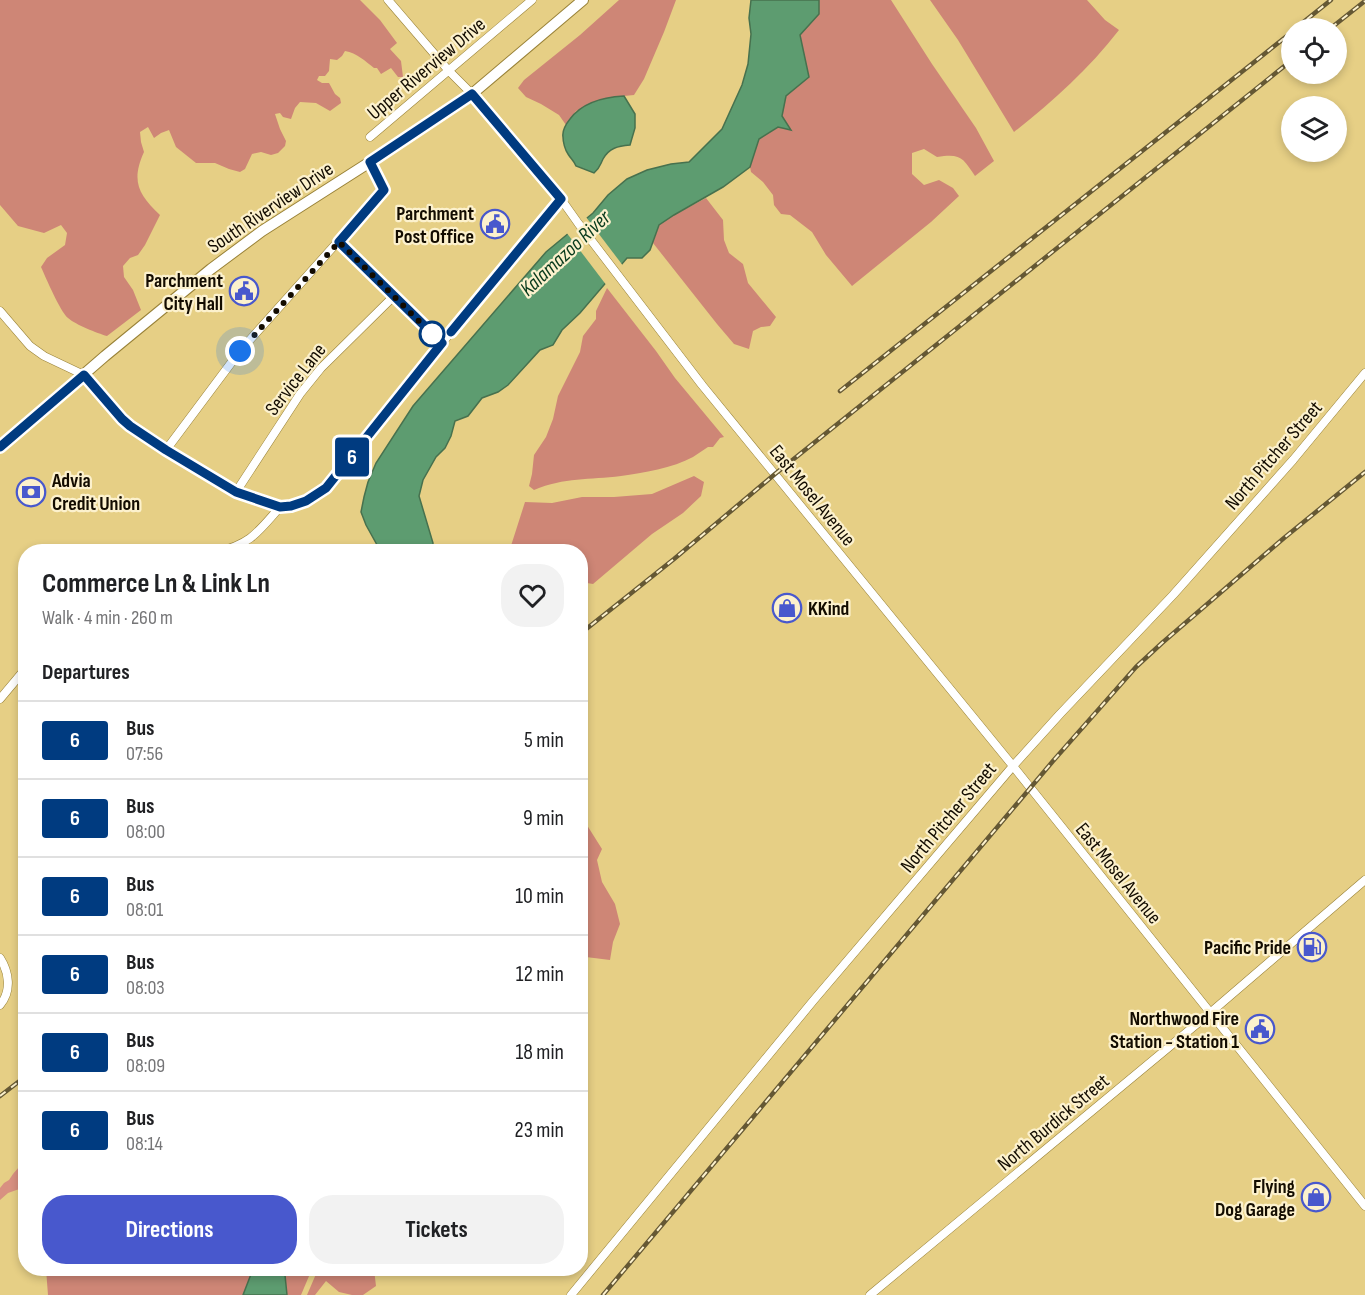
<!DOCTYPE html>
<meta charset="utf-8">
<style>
:root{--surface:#fff;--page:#f2f2f2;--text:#202124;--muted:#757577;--line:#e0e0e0;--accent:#4858cd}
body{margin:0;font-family:"Sofia Sans Condensed",sans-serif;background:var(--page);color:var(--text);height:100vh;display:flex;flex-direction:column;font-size:22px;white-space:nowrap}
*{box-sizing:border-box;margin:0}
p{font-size:20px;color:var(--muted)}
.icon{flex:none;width:33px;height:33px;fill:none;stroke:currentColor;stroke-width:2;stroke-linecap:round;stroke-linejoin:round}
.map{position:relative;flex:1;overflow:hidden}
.details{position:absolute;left:18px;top:544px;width:570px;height:732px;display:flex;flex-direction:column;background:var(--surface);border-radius:24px;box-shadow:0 3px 9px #0003}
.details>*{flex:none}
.badge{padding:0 12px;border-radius:4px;font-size:21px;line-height:39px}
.fabs{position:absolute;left:1281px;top:18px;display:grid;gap:12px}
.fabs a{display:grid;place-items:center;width:66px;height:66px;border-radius:50%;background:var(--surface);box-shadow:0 3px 9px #0003;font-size:30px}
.you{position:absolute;width:30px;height:30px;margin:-15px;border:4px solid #fff;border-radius:50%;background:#1a73e8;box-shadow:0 0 0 9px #1a73e833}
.map>.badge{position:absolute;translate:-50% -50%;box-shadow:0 0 0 3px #fff}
h2{padding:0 24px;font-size:22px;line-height:54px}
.round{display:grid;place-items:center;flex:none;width:63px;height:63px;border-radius:24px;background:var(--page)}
.overview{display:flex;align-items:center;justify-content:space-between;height:102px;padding:0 24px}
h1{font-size:28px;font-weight:700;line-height:45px}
.button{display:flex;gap:12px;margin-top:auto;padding:12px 24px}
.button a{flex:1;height:69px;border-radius:24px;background:var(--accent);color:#fff;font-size:24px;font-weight:700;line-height:69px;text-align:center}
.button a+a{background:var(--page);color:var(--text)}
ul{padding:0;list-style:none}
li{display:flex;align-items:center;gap:18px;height:78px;padding:0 24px;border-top:2px solid var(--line)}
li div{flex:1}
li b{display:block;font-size:22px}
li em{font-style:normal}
li .badge{min-width:66px;font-weight:700;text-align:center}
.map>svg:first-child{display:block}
.green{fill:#d89081}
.forest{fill:#ce8676}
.water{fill:#5d9c70;stroke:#47714e;stroke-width:1.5}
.pier{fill:#e6cf85}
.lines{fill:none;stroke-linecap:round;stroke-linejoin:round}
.street-casing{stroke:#998238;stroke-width:9}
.secondary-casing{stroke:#998238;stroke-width:12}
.street{stroke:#fff;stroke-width:8}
.secondary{stroke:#fff;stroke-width:10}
.rail-casing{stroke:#655834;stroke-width:4.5}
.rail{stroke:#fcf1cd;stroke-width:2;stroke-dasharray:7;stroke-linecap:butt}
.line-casing{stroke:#fff;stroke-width:14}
.line{stroke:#003b80;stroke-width:9}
.walk{stroke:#130c00;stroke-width:6;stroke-dasharray:0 10.8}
.stop-dot{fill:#fff;stroke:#003b80;stroke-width:3}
.labels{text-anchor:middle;stroke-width:4.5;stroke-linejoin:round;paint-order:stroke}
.street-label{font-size:20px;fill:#130c00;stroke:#fcf1cd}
.poi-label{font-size:20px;font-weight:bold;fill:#130c00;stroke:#fcf1cd;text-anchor:end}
.water-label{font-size:21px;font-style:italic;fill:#093b1d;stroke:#fcf1cd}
</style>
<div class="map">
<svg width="1365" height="1295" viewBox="0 0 1365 1295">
<rect width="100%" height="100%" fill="#e6cf85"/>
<path class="green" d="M25,1160V1187L8,1193L0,1200V1188L4,1183L9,1180L13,1174Z"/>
<path class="forest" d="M0,0H360L380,20L397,43L390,49L401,61L403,77H398L391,68L381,74L377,68H374C365,61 357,53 345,51L342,56L337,60L330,59L329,71L325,76H319L317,80L322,83H329L335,94L340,98L341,103L330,111L316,103L300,102L295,108L291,119L283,117L280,113L275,114L280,129L286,141L285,146L278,153L271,155L261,152L252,154L245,169L240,172L229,169L215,163H196L176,147L169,130L161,133L154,138L148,127L140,132L141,142L144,152C131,181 138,194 160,215L145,245L138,255L130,258L123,266L124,277L133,290L141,310L107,336C97,333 76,325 68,318C60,311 46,278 41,267L47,258L65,245L67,233L61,225L44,233L18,226L0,205Z
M619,0H676L664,32L644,79L634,95L614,97L576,111L566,125L559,115L541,104L526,97L518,88L524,80L580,35Z
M819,0H891L932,64L976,128L994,161L975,176C963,158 961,153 937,157L924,149L912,153V174L924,185L939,180L953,188L959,196L931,222L852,286L826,255L812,232L790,215L781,214L774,205L773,195L763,182L751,172L750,167L759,139L778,127L790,129L782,116L786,96L809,77L800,35L819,14Z
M930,0H1087L1105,20L1119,30C1089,69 1052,102 1014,132L958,40Z
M706,198L723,220L724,240L729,253L743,264L748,283L776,317L770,326L761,327L753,331L749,349L734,344L717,324L653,243L659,225L674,215Z
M607,288L656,351L675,378L724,437L720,438L713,447H708C703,450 698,454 693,457C673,468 643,473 621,476C589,480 565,477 534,490L529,486L532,474L534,455L546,437L553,419L558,396L580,352L583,336L596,319V311Z
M694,476L704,482L701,496L683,513L652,534L593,584L581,582L580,552H509L525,502L552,503L582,497H614L652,494Z
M585,822L602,849L597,860L602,882L615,904L620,924L613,942L610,960L586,957L581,960L580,825Z
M46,1269H253L243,1295H48Z
M286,1269H312L301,1295H287L285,1275Z
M323,1269H374L376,1286L363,1295H352L339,1292L326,1281L315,1295H307L316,1274Z"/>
<path class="water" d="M751,0H819V14L800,35L809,77L786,96L782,116L791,130L778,127L759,139L750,167L723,187L674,215L659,225L650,250L642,258H627L580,313L562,330L553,345L540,350L508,385L498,392L482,398L468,416L455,421L451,436L445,448L436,457L423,480L419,496L433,543L432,552H381L366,525L361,512L364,497L368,482L376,463L413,406L546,252L593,213L608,195L627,179L647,170L671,164L689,162L722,129L742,85L748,64L751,34L749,18Z
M624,96L635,114V128L630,145C618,146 609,148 603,159C600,165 600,168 594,173L576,166C574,161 571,159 568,154C565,150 563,142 563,137C562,131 566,124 570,119C582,103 604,97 624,96Z
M253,1269H286L285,1275L287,1295H243Z"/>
<path class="pier" d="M586,217L624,267L607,286L566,232Z"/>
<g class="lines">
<g class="street-casing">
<path id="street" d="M388,0L449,71L472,94L561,199L578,223L702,385L1013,766L1365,1206
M370,137L532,0
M339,242L442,343
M0,311L30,346L44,356L84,375L122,419L130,426L166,450L236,492L280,507L306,501L326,488L442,343L561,199
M166,450L240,351L384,190L370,162
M236,492L300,394L321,368L394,296
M217,552C251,544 258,532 280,507
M0,699L26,668
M0,958C9,972 12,991 0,1005
M571,1295L813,1001L1013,766L1060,714L1173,595L1293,460L1365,373
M870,1295L1210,1013L1365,880"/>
</g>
<g class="secondary-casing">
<path id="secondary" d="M0,447L105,356L211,269L262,231L370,162L472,94L583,0"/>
</g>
<use href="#street" class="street"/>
<use href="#secondary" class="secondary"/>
<g class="rail-casing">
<path id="rail" d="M1296,28L1331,0
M1331,28L1365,1
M840,391L1292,32
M580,634L674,559L775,474L1292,60
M0,1096L26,1076
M603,1295L1053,761L1136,667L1162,643L1284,538L1365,472"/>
</g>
<use href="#rail" class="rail"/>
</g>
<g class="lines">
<g class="line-casing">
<path id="line" d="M0,447L84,375L122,419L130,426L166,450L236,492L280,507L291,506L306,501L326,488L442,343L339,242L384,190L370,162L472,94L561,199L451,332"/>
</g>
<use href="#line" class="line"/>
<path class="walk" d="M240,351L339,242L432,334"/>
</g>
<defs>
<g id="civic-ring" transform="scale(1.5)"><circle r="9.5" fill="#fcf1cd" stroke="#4858cd" stroke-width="1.5"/><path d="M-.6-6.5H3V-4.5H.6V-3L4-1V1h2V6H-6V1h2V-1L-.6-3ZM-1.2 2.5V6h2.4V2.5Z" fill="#4858cd"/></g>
<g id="bank-ring" transform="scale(1.5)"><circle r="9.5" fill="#fcf1cd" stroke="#4858cd" stroke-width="1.5"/><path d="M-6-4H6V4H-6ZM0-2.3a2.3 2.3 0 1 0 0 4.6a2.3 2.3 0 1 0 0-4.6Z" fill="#4858cd"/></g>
<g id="shop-ring" transform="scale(1.5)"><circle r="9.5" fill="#fcf1cd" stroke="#4858cd" stroke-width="1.5"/><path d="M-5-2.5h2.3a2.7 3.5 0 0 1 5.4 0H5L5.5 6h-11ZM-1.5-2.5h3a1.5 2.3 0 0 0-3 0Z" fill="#4858cd"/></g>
<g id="fuel-ring" transform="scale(1.5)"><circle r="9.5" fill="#fcf1cd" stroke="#4858cd" stroke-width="1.5"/><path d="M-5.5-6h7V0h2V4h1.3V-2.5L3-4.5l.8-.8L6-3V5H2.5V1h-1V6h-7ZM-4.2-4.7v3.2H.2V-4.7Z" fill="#4858cd"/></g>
</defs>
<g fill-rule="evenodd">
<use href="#civic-ring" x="495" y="224"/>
<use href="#civic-ring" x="244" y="291"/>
<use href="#bank-ring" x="31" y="492"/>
<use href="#shop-ring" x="787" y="608"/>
<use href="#fuel-ring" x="1312" y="947"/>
<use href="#civic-ring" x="1260" y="1029"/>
<use href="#shop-ring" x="1316" y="1197"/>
</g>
<circle class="stop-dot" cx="432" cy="334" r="12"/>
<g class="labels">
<g class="street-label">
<text transform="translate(426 68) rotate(-40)" y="7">Upper Riverview Drive</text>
<text transform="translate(270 207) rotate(-34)" y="7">South Riverview Drive</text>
<text transform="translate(295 379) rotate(-52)" y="7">Service Lane</text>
<text transform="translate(1273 455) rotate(-49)" y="7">North Pitcher Street</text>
<text transform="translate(813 495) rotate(51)" y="7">East Mosel Avenue</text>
<text transform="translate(948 817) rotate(-50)" y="7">North Pitcher Street</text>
<text transform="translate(1119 873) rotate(51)" y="7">East Mosel Avenue</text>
<text transform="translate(1053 1122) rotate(-40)" y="7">North Burdick Street</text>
</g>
<g class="poi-label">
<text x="474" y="220">Parchment<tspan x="474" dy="23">Post Office</tspan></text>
<text x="223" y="287">Parchment<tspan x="223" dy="23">City Hall</tspan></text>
<text x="52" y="487" text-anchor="start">Advia<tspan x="52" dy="23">Credit Union</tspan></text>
<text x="808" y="615" text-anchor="start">KKind</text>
<text x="1291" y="954">Pacific Pride</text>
<text x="1239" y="1025">Northwood Fire<tspan x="1239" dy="23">Station - Station 1</tspan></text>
<text x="1295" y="1193">Flying<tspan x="1295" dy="23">Dog Garage</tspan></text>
</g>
<g class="water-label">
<text transform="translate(565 253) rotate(-43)" y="7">Kalamazoo River</text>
</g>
</g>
</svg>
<div class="fabs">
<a><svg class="icon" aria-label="locate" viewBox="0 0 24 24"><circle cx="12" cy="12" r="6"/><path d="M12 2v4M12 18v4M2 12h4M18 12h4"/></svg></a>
<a><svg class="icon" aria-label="layers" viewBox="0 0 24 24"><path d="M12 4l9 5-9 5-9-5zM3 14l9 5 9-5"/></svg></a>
</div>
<div class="you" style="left:240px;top:351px"></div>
<b class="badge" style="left:352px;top:457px;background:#003b80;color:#fff">6</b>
<section class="details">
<div class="overview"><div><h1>Commerce Ln &amp; Link Ln</h1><p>Walk · 4 min · 260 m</p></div><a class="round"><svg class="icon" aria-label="heart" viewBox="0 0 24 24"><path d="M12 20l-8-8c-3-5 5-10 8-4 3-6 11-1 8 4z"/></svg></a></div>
<h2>Departures</h2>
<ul>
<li><span class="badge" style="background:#003b80;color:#fff">6</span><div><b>Bus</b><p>07:56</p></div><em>5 min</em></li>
<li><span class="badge" style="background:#003b80;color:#fff">6</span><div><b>Bus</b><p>08:00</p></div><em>9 min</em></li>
<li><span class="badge" style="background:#003b80;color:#fff">6</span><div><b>Bus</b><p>08:01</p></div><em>10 min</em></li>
<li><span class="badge" style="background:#003b80;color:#fff">6</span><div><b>Bus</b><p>08:03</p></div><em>12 min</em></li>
<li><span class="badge" style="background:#003b80;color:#fff">6</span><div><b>Bus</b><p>08:09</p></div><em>18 min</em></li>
<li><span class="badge" style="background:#003b80;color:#fff">6</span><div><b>Bus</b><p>08:14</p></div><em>23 min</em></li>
</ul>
<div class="button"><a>Directions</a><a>Tickets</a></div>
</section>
</div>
